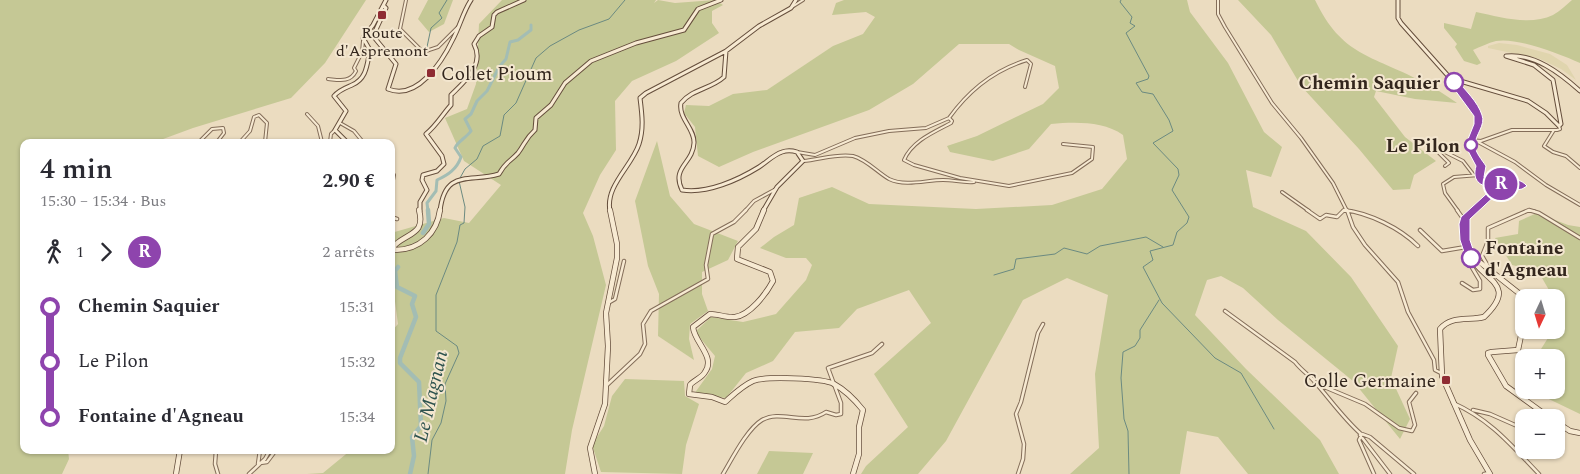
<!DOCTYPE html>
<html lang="fr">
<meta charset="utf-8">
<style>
:root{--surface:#fff;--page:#f2f2f3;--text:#2b2b33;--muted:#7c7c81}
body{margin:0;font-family:Spectral,serif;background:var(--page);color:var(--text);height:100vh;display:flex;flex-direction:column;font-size:19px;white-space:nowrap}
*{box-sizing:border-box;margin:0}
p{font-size:16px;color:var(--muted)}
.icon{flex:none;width:28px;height:28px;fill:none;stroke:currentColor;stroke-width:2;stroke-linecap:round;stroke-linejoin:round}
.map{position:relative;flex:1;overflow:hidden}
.side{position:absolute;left:20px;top:139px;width:375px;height:315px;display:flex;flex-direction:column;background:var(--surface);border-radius:10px;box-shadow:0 1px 4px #0004}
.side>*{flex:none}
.badge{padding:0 10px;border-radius:16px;font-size:18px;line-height:32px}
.needle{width:32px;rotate:184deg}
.fabs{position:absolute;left:1515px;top:289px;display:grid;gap:10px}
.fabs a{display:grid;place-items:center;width:50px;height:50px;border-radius:10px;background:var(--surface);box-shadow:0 1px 4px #0004;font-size:25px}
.map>.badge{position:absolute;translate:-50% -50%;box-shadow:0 0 0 2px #fff}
.legs{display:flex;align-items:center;gap:8px;height:55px;padding:0 20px;font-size:16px}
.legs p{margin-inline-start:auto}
.head{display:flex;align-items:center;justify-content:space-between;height:85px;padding:0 20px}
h1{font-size:28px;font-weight:600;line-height:38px}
ul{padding:0 20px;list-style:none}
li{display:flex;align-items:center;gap:18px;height:55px;font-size:19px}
li i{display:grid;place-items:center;width:8px;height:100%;margin:0 6px;background:currentColor}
li i::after{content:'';width:12px;height:12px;margin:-6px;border:4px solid;border-radius:50%;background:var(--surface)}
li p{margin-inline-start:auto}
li:first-child i{background:linear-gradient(#0000 50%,currentColor 0)}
li:last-child i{background:linear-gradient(currentColor 50%,#0000 0)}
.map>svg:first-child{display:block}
.farmland{fill:#e0d5ae}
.green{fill:#c5c895}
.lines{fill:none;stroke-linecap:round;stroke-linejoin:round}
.stream{stroke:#6b8a81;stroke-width:1}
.canal-far1{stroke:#a3bdb4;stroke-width:3}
.canal{stroke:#a3bdb4;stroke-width:4.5}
.street-far1-casing{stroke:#836d59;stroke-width:4}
.street-casing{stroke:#836d59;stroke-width:4.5}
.secondary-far1-casing{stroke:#654e3c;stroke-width:5}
.secondary-casing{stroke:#654e3c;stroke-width:6}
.street-far1{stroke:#f7ead2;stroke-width:2}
.street{stroke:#f7ead2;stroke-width:2.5}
.secondary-far1{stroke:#f7ead2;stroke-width:3}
.secondary{stroke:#f7ead2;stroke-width:4.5}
.line-1{fill:#8e44ad;stroke:#fff}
.poi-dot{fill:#8f2c33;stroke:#f3e6cf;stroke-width:2}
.stop-1-dot{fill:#fff;stroke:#8e44ad;stroke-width:2.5}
.labels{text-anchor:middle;stroke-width:4;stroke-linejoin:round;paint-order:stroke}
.far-poi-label{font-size:16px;fill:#33261d;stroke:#f3e6cf}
.poi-label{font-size:19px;fill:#33261d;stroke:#f3e6cf;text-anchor:start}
.stop-label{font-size:19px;font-weight:bold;fill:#33261d;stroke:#f3e6cf;text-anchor:end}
.water-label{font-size:20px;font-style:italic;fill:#2d524e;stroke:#f3e6cf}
</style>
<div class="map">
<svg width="1580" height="474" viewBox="0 0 1580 474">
<rect width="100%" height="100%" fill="#ebdcc0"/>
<path class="farmland" d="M1499,43L1517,45L1550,54L1567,65L1576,80L1561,69L1540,59L1488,48V46Z"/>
<path class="green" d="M0,0H366L325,63L291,98L193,128L155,142H24V450H68L69,459L62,474H0Z
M428,0H453L444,24L429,32L418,19Z
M502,0H656L654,3L658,0L675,3L715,0L723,5L712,11V23L719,33L676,61L632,81L615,101L616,150L600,175L583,213L593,236L606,285L572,430L565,474H307L323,473L351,450H391V332L398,324L394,294H391V233L444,218L469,223L501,185L464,161L445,118L467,109L476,84L479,24Z
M844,0H1187L1190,12L1228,63L1264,132L1282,147L1271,177L1246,170L1253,207L1306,231L1351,277L1398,346L1391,378L1410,419L1400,439L1353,381L1278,320L1243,288L1221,276L1207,280L1195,315L1246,369L1320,440L1339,474H1248L1218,437L1187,431L1180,474H1070L1099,448L1095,374L1108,295L1067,278L1023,300L946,441L918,474H861L866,466L908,427L874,374L931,323L909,290L857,309L839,328L795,332L773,361L746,373L726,398L694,394L712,369L715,356L695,332L711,317L743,322L776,314L806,280L812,265L806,258H786L760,248L774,237L794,225L799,198L832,187L869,204L976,209L1052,205L1102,189L1127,159L1123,135C1103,121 1075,122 1051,124L1029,149L993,161L950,152L947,146L977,136L1043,104L1059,88L1055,66L1019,50L1009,44H959L913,84L869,110L753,152L719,167L698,156L695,127L684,113L686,105L709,106L733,94L767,90L833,46L863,34L875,17L866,12L832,15L836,3Z
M1238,0H1315C1342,56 1371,55 1421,81C1434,87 1445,95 1457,103L1415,99L1376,91L1374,97L1405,137L1436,161L1414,175L1410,189L1393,190L1359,149L1301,86L1271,35Z
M1572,0H1580V63C1560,54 1517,37 1496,41C1488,43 1480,47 1473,50L1481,63L1477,65L1464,61L1455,47L1457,44L1444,28V23L1471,29L1476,12C1500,17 1530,26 1553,15C1560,11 1566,5 1572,0Z
M657,141L670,196L694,224L738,241L728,260L702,272V294L708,311L690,324L689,339L694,360L658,336L659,294L648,266L635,201Z
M1537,213L1568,225L1580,227V414L1530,390H1556V358L1536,357L1553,330H1556V298L1553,297L1538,271L1512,265L1495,238L1518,234L1519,221Z
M625,379L684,381L685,396L699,404L686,445L682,474L601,472L592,445L604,426L612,396Z
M769,451L813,453L803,474H757Z"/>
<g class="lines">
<path class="stream" d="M1121,0L1120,2L1132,17L1130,23L1135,26L1126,33L1149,76L1148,79L1136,83L1142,92L1153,94L1169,120L1173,131L1153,143L1178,169L1179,175L1172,190L1189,217L1187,223L1177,232L1173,245L1150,251L1153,260L1143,267L1162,303L1215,358L1241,373L1274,429
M427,47L431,28L442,18L439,13L447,0
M460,178L465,169L477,159L483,146L500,136L504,115L516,103L536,58L550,46L579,30L609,19L625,0
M994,275L1014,269L1016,259L1055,254L1064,248L1087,254L1100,246L1146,237L1163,247
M428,474L432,440L441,423L446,401L445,384L459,353L457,346L436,331V295L457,242L460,225L464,223L465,207L459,181
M1129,474L1128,431L1124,419L1121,378L1123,352L1135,346L1140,338V330L1159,300"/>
<path class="canal-far1" d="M428,211L427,203L436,191L437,180C448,175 457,169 461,157L455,148C457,142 467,137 471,131L465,119L471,114L477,101L487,91L499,67L506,59L510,42L518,40L531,30V25"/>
<path class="canal" d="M423,233L429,224L428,210
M398,267L395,271L397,287L415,296L412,304L416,317L400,358V363L419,382L421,426L412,437L414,456L410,474"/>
<g class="street-far1-casing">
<path id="street-far1" d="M406,0L400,29L423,52L438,47L458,27
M1218,0V14L1225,27L1272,103L1301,138L1333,183L1347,211
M792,7L803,0
M328,79C339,80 350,83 356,71L354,68L362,52L363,41
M307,114L318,126L322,142
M949,118C969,90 994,70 1027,60L1031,64L1025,87
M340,123L354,131L363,142
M1554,130L1544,146L1553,152L1566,156L1580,168
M1471,140L1481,141L1512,130H1557L1560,129L1559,126
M199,142L212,129L223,128L224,133L217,142
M240,142L250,131L254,117L259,115L267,123L265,142
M330,142L331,134L335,130
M1478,142L1515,162L1546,185L1580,205
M797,152L815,155L855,138L889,131L926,128L949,118L952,121L951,123C934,132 912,141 904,160L914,165L960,178L1009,186L1072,173L1092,159L1093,147L1063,144
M803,161C819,160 837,153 853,156C867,160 877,172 889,179C906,187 926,180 943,180C954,180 963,183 974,182
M1445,166L1449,163L1439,153L1441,150L1463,161L1473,174
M391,170L394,175L391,191
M1282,192L1309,211
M745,211L754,201L776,189
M1343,211H1351
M1458,211L1445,193L1443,184L1454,177L1479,175
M1527,211H1534"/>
</g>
<g class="street-casing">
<path id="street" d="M1307,210L1320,219L1326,215L1337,217L1344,210C1369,213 1400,228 1418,246
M1347,210L1353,227L1365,245L1398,282L1408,312L1434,360L1435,370L1441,373
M1457,210L1464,220
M391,217L397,219
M1420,230L1442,251L1466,247
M1489,268L1482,256L1488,241V228L1529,210L1539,213L1580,238
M1462,283L1473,290L1480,289V281L1467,259L1469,256
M608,303L615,299L624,261
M1225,311L1295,362C1301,370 1308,374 1314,381C1330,399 1343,418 1361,434
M1315,383L1365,404L1399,428L1412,431L1415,425L1409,402L1416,393
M607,385L640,354L645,344L643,324L651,311L708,279L706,265L712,234L734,222L746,210
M1453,403C1491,420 1511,445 1539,474
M1473,410L1490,414L1524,429
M1360,435L1390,474
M216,450L215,464L218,474
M260,463L267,462L276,450
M258,464L260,450
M249,474L265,459L270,450
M723,474C732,459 747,429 762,420C782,409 804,427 826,412L836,415L841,414V403L828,368L872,353L882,344
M1018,474L1023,459L1024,444L1016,414L1021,402L1038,333L1043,324
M1374,474L1359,440L1362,434L1370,437L1414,474
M1484,474L1489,473"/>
</g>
<g class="secondary-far1-casing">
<path id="secondary-far1" d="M1398,0V18L1401,23L1458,87L1477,112L1479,121L1471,144L1472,151L1481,166L1480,179C1494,186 1509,179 1522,186L1496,190L1472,211
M384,6L386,8L373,36L396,64L388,89C417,101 442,62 453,39C460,26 463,12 471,0
M726,51L724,77C711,89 692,89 681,103C678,118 695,129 694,143C693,164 671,167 682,190C707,194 738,180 759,167C767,162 773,155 782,152C787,150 791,150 797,152L803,161L777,187L763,211
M1450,78L1528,101L1546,113L1559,126L1561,124L1553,80L1534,65L1506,56C1534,53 1560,73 1580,91
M347,142L335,130L346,111L334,96C339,90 345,88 352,85C367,79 367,64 370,50L363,38L373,25L386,0
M420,211V202L427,190L422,180L423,175L437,171L444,164L442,156L426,134C437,125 442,115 451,105V95C465,81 485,65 474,44L479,36L492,27L494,15L497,12L524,0
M440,211C445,168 470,183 499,174C506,161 510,162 518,153C525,144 525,139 535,130L536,118L551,105L565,83L591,61L636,43L684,30L698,9L721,0
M610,211C605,186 632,166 639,144C644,129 642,114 640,98L646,93L726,51L759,26L791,8L796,0"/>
</g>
<g class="secondary-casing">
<path id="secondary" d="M419,210C425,233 411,232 396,244L393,247L395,250C420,250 437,233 440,210
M764,210L756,229L738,247L737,259L770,272L773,281C766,294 750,315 735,317C727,318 718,314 710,314L693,327C694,342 716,357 705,372C702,378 694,380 690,385L689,394L712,397L725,402C734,394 742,386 753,381C765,376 823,378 834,384C845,390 855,400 863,410L859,427V454L853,474
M1473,210L1465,220C1465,231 1463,245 1469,255C1483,281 1519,284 1484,317C1469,321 1451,315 1440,329L1442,376L1470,440L1490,474
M1471,258L1477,260L1525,298
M1524,321L1518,350L1492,352L1488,353V355L1506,386L1550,418
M1556,422L1570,431L1580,433
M176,474L180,450
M595,474L590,448L605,404L608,346L606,313L617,258V244L610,210"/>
</g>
<use href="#street-far1" class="street-far1"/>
<use href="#street" class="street"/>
<use href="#secondary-far1" class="secondary-far1"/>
<use href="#secondary" class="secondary"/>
</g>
<path class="line-1" d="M1454,79L1457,80C1465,90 1478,102 1482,115C1486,125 1475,135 1475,145C1475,152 1482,160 1486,166L1484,177C1498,184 1516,173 1527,186L1522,189L1498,193L1470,219V240L1476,258L1471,262L1466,258L1460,240L1459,224L1461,217L1494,187C1479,187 1472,180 1476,166L1468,151L1466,144L1474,124V116L1449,82Z"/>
<g class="poi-dot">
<rect x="377" y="10" width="10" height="10" rx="2.5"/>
<rect x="426" y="68" width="10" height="10" rx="2.5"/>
<rect x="1441" y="375" width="10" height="10" rx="2.5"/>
</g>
<g class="stop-1-dot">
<circle cx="1454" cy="82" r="9"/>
<circle cx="1471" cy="145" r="6"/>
<circle cx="1471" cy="258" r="9"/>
</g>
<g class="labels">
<g class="far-poi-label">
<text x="382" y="38">Route<tspan x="382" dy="18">d'Aspremont</tspan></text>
</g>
<g class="poi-label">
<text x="441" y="80">Collet Pioum</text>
<text x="1436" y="387" text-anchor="end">Colle Germaine</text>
</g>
<g class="stop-label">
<text x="1440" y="89">Chemin Saquier</text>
<text x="1460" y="152">Le Pilon</text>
<text x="1485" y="254" text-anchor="start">Fontaine<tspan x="1485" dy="22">d'Agneau</tspan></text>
</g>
<g class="water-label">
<text transform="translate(430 396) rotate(-77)" y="7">Le Magnan</text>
</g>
</g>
</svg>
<div class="fabs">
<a><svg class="needle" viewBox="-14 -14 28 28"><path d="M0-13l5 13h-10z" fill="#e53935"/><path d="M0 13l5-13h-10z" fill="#7c7c81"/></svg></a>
<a>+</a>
<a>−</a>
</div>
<b class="badge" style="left:1501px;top:184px;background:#8e44ad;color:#fff">R</b>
<section class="side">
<div class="head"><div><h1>4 min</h1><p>15:30 – 15:34 · Bus</p></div><b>2.90 €</b></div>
<div class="legs"><svg class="icon" aria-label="walk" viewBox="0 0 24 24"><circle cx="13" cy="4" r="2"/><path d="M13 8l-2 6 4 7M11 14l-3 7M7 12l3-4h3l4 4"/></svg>1<svg class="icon" aria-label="forward" viewBox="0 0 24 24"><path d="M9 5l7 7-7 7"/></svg><b class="badge" style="background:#8e44ad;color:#fff">R</b><p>2 arrêts</p></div>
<ul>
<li><i style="color:#8e44ad"></i><b>Chemin Saquier</b><p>15:31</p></li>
<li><i style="color:#8e44ad"></i><span>Le Pilon</span><p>15:32</p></li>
<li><i style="color:#8e44ad"></i><b>Fontaine d'Agneau</b><p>15:34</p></li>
</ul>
</section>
</div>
